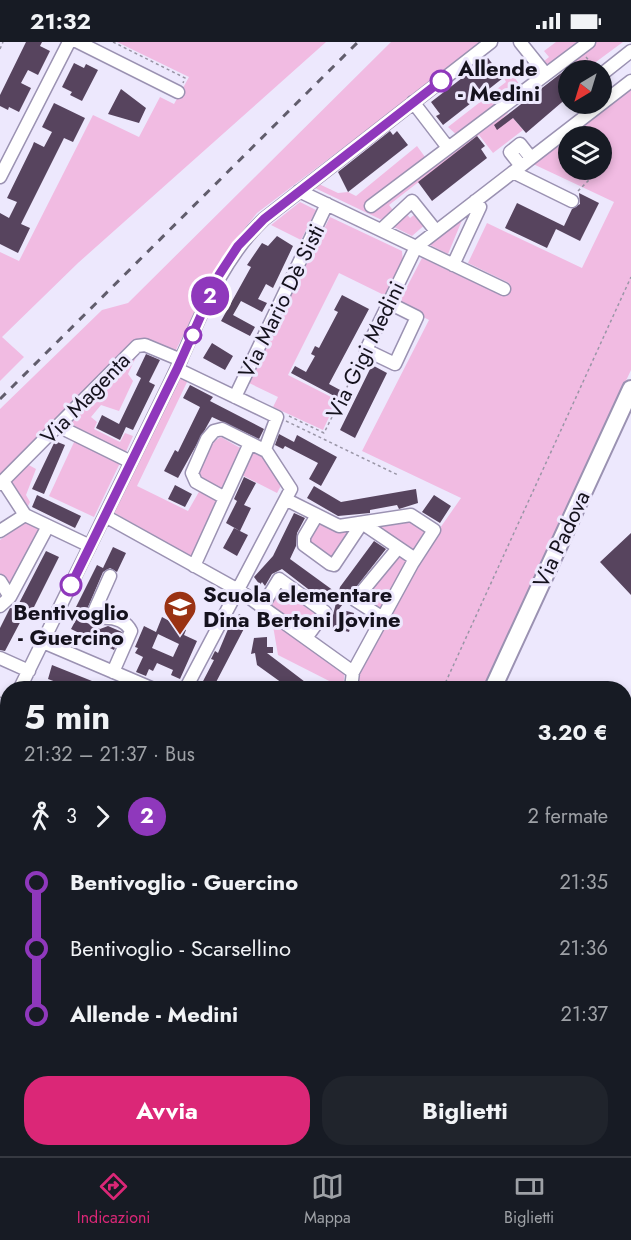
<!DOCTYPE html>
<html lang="it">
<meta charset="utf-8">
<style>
:root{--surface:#171b24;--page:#20242c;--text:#f1f3f6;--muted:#9ea1a6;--line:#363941;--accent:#db2777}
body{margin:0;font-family:Jost,sans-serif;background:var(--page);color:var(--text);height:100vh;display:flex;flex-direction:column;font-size:22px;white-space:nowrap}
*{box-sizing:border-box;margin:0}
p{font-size:20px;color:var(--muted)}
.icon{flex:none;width:33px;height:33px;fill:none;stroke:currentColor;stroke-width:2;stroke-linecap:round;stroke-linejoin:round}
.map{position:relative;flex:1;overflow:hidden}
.panel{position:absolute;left:0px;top:639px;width:632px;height:476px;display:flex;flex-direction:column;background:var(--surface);border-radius:24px 24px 0 0;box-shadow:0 3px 9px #0003}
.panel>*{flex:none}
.badge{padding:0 12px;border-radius:20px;font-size:21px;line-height:39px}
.needle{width:39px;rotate:218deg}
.buttons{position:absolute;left:558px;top:18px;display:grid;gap:12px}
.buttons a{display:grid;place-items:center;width:54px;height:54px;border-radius:50%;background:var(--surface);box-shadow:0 3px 9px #0003;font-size:30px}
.map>.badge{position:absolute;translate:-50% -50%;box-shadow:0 0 0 3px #fff}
.legs{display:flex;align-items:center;gap:9px;height:66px;padding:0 24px;font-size:20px}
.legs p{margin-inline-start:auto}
.overview{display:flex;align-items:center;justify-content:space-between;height:102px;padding:0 24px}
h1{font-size:33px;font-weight:700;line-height:45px}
.cta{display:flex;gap:12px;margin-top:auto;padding:12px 24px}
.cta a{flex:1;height:69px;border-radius:24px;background:var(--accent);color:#fff;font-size:24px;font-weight:700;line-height:69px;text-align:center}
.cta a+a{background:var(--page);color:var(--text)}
ul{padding:0 24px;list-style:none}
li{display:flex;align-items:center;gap:21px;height:66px;font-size:22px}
li i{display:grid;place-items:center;width:9px;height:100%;margin:0 8px;background:currentColor}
li i::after{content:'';width:15px;height:15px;margin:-8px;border:4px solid;border-radius:50%;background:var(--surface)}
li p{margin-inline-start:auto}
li:first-child i{background:linear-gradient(#0000 50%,currentColor 0)}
li:last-child i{background:linear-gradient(currentColor 50%,#0000 0)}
.status{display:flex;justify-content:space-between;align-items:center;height:42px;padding:0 30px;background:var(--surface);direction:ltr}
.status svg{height:16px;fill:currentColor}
.dock{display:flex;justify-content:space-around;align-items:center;height:84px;border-top:2px solid var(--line);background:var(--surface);font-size:16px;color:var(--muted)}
.dock a{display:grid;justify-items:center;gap:3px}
.dock .selected{color:var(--accent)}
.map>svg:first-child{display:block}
.green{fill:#f1bbe2;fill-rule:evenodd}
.building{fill:#57445e;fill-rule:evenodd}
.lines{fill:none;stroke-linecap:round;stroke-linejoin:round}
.minor-casing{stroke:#9b92b2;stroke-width:15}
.major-casing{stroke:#9b92b2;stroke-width:20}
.path{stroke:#9a96a7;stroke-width:1.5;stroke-dasharray:3 3;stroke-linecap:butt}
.minor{stroke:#fff;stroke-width:12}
.major{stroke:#fff;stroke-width:16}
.rail{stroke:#615d6c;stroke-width:3;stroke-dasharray:8 8;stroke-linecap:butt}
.line-1-casing{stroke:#fff;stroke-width:14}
.line-1{stroke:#8f38bc;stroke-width:9}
.stop-1-dot{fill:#fff;stroke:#8f38bc;stroke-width:3}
.labels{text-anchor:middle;stroke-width:6;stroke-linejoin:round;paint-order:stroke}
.stop-label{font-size:22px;font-weight:bold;fill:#15121d;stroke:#ede8fd;text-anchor:start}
.street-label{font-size:22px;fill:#15121d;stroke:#ede8fd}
.poi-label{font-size:22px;font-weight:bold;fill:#15121d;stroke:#ede8fd;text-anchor:start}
</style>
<div class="status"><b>21:32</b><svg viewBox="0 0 49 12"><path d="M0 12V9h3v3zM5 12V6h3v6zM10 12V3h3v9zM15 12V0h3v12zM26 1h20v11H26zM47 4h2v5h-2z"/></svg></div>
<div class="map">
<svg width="631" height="1114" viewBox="0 0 631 1114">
<rect width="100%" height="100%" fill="#ede8fd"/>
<path class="green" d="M117,0H326L78,221L2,295L24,315L0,339V210L19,219L93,73L139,95L160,55L174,62L189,35Z
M391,0H483L257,171L222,215L174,312L140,298L131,301L0,435V367L102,268L128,261Z
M556,0H623L585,28H581L571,16L506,69L508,71L503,76L507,80L513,76L523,88L493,111L479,93L389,163L396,172L386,180L315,146L319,142L338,151L348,150L356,154L417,104L425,115L436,107L440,112L458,94L448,85L506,40L504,36L511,31L520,43L530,36L534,41L549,27L543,20L549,15L544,9Z
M631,43V328L483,646H353L355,631L417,519L461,456L362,409L429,278L398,262L422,216L503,254L509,241L468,221L487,181L582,226L614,160L531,121ZM568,94H602V128H568Z
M300,160L316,168L301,198L271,183Z
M405,170L410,176L418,170L427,181L412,194L392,184Z
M465,171L448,212L426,201Z
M330,175L402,209L403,221L388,255L339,231L288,333L337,358L323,388L273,365L278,355L247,340Z
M140,307L128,332L133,339L119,369L101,363L91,375L97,380L94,387L120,400L125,391L133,394L124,414L64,383Z
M179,332L189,336L137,444L188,469L200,448L221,457L194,516L113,470Z
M221,395L242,407L222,446L199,436C198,422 209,401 221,395Z
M75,398L120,421L94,475L49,454Z
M253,408L261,414L283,440L277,451L242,433Z
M27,422L36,427L26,453L30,460L25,470L7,441Z
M409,478L428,490L414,513L371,482Z
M27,479L41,486L9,544L0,531V498Z
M321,479L352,488L334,519L308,502Z
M399,514L407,520L380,569L363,558Z
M279,543L321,572L307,592L266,563Z
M272,578L345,627L343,646L278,613Z
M0,751L8,754V1017L3,1027L0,1025Z
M26,1107H83L81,1112L85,1114H23Z
M180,1107H276L273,1114H196Z"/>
<path class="building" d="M26,0H42L40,4L50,9L38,33L28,28L21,41L31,46L19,70L9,65L8,68L0,64V53Z
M488,16L503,36L443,83L436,74L440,72L431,60Z
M74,21L84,26L86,22L98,28L82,59L70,53L72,50L62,45Z
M573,22L577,28H568V55L526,91L513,76L497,88L494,83Z
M121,47L146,66L139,81L108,72Z
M54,61L85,76L73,100L64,96L21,182L30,186L18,211L0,202V171L9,176L17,160L7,156L32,105L34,100L44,105L52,90L42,85Z
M390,89L393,93L397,89L408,103L348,150L338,130Z
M477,94L485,104L481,107L487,116L432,159L418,140Z
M579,151L599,161L580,199L556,187L547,206L505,186L517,161L564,184L572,167L580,162Z
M277,194L293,204L273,246L266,242L258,257L267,261L262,270L241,259L233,273L255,285L250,294L221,279L251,225L247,223L262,201L268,204Z
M342,253L369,267L329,342L342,349L338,356L291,331L295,324L306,330L315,314L311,312L315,304L319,306L338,270L334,268Z
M212,301L233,314L225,328L203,316Z
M146,312L160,318L149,340L155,343L133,388L126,385L120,398L96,386L102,373L119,382L141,336L136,333Z
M372,323L387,331L355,396L340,388Z
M190,343L213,355L210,359L264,387L259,397L212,375L178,436L164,429L175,408L178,410L200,365L183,356Z
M279,392L294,400L297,393L337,415L321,444L309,437L318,421L285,404L283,407L275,403Z
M55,399L65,403L44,452L32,447Z
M244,435L256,441L244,463L251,466L240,489L226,481L237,459L234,457Z
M175,443L192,452L185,465L168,457Z
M314,444L341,460L416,447L418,461L399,467L397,463L370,468V471L338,474L307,456Z
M37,453L81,474L75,486L32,465Z
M434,453L451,464L440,481L422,470Z
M294,471L305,476L297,491L296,504L290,517L334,549L325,560L282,527L272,532L265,544L262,540L260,543L254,535L273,514Z
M234,486L248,493L237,514L223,506Z
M631,491V553L600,520Z
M374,499L386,507L339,567L354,571L349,590L330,585L340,545Z
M113,505L126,511L117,530L110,526L103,530L85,572V580L100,587L108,584L122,590L114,608L71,587L79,572L74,569L97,523L103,526Z
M46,509L59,515L30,573L25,571L5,609L0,608V586L10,566L16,567Z
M239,572L249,577L213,646H207L201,643L214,618L211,617L215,609L218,611L231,580L234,581Z
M162,575L186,588L184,593L197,599L180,637L171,633L173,628L157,621L153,629L149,627L146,634L136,630L143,615L135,611L138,606L135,605L144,584L156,590ZM158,592L179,602L173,615L152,606Z
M267,595V605H273V611H267L313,646H289L257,623L255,611L251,612L254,596Z
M52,623L97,641L95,646H72L48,637Z
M631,699V829L624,821V705Z
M2,1062L8,1064V1091L0,1088Z
M393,1107H476L483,1114H401Z"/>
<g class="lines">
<g class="minor-casing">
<path id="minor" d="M78,0L178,50
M520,0L544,30
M602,32L631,9
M413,60L446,103
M521,124L510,110L520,102L531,116
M513,130L572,159
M0,135L69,0
M299,149L504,247
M371,164L589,0
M381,188L412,159L436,189
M453,223L480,165L475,159
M389,261L417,275L395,322L366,308L416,205L631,39
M177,327L277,375L265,407L291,447L186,646
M235,355L327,162
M58,384L131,420
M3,439L25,473L90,504
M0,442L137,304L145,303L181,318
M225,456L196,440L192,431L207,397L214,389L222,387L266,409
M287,458L339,484L411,473L434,488L412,522L353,630L351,646
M317,473L304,495V503L330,522L334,523L362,481L415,517
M105,474L240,549L353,630
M0,489L25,473
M194,524L250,401
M110,534L93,572L99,576C111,575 125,577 131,589L113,630
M0,539L10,555
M0,564L10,555L48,484
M262,565L279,537L325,570L306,596
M383,576L355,558L398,506
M43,600L151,646
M0,616L29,629
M20,646C69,546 119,445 168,345C197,286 216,223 264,177L491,0
M0,689L8,673
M0,743L8,747
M624,906L631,900
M629,957L631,956
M0,1043L8,1027
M164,1107L179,1114
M152,1114L155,1107"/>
</g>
<g class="major-casing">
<path id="major" d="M493,646L631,347
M624,1069L631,1062
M282,1114L286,1107
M577,1114L584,1107"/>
</g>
<path class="path" d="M113,0L185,36L183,41
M0,7L3,0
M586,15L594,25
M578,149L598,129L596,128
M289,374L324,391L361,317
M286,379L398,433
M443,646L631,235
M0,655L8,660
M0,1059L8,1062
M79,1107L91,1114
M39,1114L42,1107
M215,1114L219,1107"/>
<use href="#minor" class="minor"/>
<use href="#major" class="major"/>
<path class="rail" d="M0,357L358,0"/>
</g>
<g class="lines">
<g class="line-1-casing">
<path id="line-1" d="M71,543L177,327L219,233L238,204L264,177L441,39"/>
</g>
<use href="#line-1" class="line-1"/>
</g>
<defs>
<g id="school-pin" transform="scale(1.725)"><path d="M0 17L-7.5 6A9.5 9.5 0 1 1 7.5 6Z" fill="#9a3213" stroke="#ede8fd"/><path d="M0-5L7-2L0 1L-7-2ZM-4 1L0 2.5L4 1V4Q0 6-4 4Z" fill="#fff"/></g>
</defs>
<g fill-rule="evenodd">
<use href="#school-pin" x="180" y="565"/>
</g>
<g class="stop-1-dot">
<circle cx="441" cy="39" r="10"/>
<circle cx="193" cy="293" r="8"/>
<circle cx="71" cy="543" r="10"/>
</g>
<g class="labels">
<g class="stop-label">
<text x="458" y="34">Allende<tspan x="458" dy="25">- Medini</tspan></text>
<text x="71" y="578" text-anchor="middle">Bentivoglio<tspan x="71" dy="25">- Guercino</tspan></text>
</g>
<g class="street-label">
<text transform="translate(281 259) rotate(-64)" y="8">Via Mario Dè Sisti</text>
<text transform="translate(365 308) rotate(-64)" y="8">Via Gigi Medini</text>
<text transform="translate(85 356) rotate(-46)" y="8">Via Magenta</text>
<text transform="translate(561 497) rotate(-65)" y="8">Via Padova</text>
</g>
<g class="poi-label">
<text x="203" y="560">Scuola elementare<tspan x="203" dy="25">Dina Bertoni Jovine</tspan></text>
</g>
</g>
</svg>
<div class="buttons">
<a><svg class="needle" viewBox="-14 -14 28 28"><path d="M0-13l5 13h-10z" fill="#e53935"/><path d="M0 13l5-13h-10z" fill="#9ea1a6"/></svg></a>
<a><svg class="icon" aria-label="layers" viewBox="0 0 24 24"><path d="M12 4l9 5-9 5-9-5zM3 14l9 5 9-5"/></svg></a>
</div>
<b class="badge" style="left:210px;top:254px;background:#8f38bc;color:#fff">2</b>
<section class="panel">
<div class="overview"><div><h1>5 min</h1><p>21:32 – 21:37 · Bus</p></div><b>3.20 €</b></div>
<div class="legs"><svg class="icon" aria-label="walk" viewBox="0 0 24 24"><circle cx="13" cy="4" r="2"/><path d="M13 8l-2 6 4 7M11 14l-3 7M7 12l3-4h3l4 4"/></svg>3<svg class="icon" aria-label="forward" viewBox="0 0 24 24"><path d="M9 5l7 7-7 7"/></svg><b class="badge" style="background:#8f38bc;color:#fff">2</b><p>2 fermate</p></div>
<ul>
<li><i style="color:#8f38bc"></i><b>Bentivoglio - Guercino</b><p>21:35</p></li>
<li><i style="color:#8f38bc"></i><span>Bentivoglio - Scarsellino</span><p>21:36</p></li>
<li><i style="color:#8f38bc"></i><b>Allende - Medini</b><p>21:37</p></li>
</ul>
<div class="cta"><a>Avvia</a><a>Biglietti</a></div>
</section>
</div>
<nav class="dock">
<a class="selected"><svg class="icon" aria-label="directions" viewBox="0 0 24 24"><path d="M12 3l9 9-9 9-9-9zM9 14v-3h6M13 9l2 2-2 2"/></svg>Indicazioni</a>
<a><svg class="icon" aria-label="map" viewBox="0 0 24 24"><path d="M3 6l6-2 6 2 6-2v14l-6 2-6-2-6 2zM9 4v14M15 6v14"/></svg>Mappa</a>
<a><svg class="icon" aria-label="tickets" viewBox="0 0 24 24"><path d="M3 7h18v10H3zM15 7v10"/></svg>Biglietti</a>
</nav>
